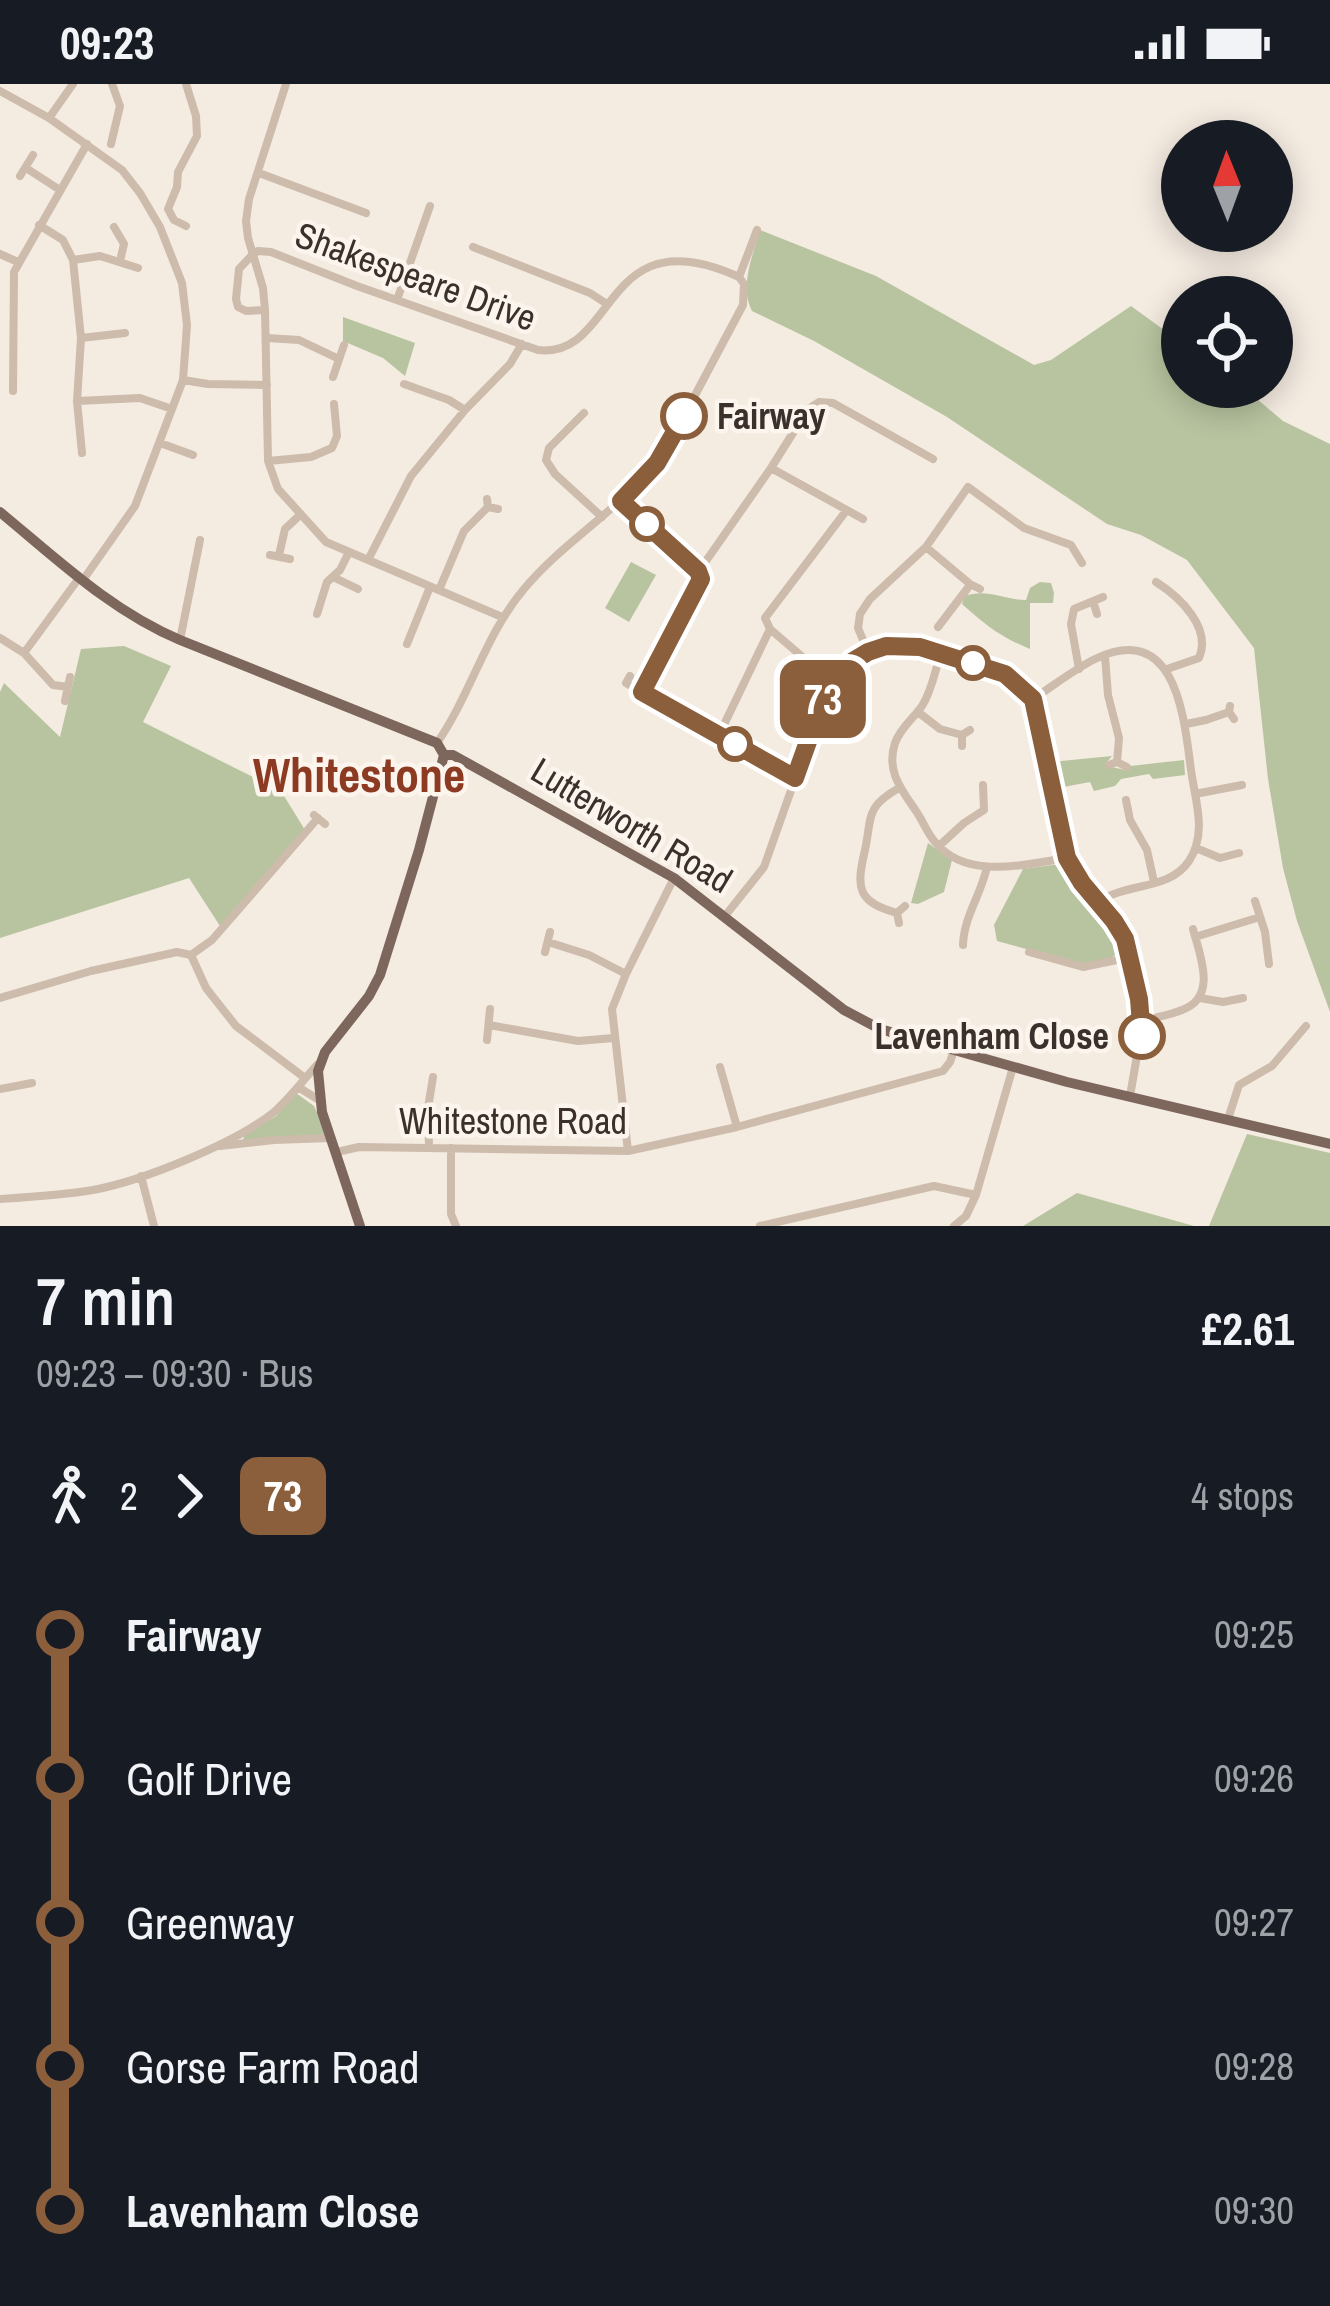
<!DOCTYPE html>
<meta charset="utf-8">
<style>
:root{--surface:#171b24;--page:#242831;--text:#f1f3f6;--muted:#9ea1a6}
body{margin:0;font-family:"Archivo Narrow",sans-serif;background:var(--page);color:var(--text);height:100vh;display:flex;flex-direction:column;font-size:45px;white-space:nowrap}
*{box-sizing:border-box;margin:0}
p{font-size:39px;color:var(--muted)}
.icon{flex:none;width:66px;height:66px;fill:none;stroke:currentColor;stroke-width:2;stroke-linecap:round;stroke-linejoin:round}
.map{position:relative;height:1142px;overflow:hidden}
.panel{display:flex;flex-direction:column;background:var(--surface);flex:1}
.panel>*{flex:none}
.badge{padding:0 24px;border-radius:18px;font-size:42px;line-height:78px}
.needle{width:78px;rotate:359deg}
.tools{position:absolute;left:1161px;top:36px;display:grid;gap:24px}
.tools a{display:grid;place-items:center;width:132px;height:132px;border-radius:50%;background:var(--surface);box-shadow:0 6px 30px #0003;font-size:60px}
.map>.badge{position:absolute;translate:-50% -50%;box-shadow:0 0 0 6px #fff}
.legs{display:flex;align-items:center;gap:18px;height:132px;padding:0 36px;font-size:39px}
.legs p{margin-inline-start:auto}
.overview{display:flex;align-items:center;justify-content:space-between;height:204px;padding:0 36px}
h1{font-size:66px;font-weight:600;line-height:90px}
ul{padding:0 36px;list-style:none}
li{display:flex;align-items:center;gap:42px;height:144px;font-size:45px}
li i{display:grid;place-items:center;width:18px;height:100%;margin:0 15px;background:currentColor}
li i::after{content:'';width:30px;height:30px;margin:-15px;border:9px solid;border-radius:50%;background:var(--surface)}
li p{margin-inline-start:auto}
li:first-child i{background:linear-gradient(#0000 50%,currentColor 0)}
li:last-child i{background:linear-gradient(currentColor 50%,#0000 0)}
.status{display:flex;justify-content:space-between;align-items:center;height:84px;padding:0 60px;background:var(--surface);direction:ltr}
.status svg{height:33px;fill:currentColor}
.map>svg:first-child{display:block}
.green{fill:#b8c4a0}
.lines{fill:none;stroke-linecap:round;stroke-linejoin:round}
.minor{stroke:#cdbbac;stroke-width:8}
.major{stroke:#7d675c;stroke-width:10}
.line-1-casing{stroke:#fff;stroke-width:27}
.line-1{stroke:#8b5e3c;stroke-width:18}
.stop-1-dot{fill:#fff;stroke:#8b5e3c;stroke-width:6}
.labels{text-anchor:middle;stroke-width:9;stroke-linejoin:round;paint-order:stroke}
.street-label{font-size:36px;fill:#3b302b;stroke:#fbf5ee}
.stop-label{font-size:36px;font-weight:bold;fill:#3b302b;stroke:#fbf5ee;text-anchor:start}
.district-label{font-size:48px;font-weight:bold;fill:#8c3b22;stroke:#fbf5ee}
</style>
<div class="status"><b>09:23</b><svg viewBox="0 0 49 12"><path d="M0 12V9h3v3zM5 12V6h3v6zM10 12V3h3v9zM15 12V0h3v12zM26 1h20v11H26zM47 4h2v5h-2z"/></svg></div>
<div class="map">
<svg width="1330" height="1142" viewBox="0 0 1330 1142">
<rect width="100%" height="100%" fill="#f4ebe1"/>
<path class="green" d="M760,146L876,192L1034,281L1051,276L1131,222L1182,259V303H1243L1283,337L1330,360V928L1297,837L1283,784L1268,695L1254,564L1187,476L1141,451L1107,440L947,333L814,257L752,227C739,202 753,171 760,146Z
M343,233L415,259L405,292L383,274L343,257Z
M631,478L656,491L629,538L605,524Z
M1040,498L1051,499L1054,509L1053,519H1030V565C999,552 987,542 962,520L965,512C986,504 1005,516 1026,516L1030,504Z
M124,562L171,582L143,638L281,707L305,746L220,842L189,794L0,854V608L4,599L60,653L81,565Z
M1112,672L1107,678L1111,683L1126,686L1130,682L1184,676L1185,691L1153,695L1149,690L1121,695L1115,702L1094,707L1090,698L1058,704L1051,678Z
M928,759L952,776L944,808L918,820L911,819Z
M1060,780L1111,842L1120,861L1118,869C1107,878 1092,880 1078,879L997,857L994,841L1023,785Z
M296,1009L314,1022L327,1051L243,1057L244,1052L276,1032Z
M1247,1050L1330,1069V1142H1209Z
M1077,1109L1194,1142H1023Z"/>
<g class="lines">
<path class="minor" d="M286,0L249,115L246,137L248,154L263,204L265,226L268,377L278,405L326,458L502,533
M0,7L49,34L122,86L140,109L160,143L182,199L187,241L183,296L135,422L83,496
M49,34L73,0
M111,60L120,22L112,0
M26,84L60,106
M259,89L366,129
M20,92L33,71
M39,141L63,156L73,176L81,254L77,317L82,369
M186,142L174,136L168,125L177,103L178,88L197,52L196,32L186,0
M114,143L124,160L120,177
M473,163L590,209L607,220
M0,170L18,178
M253,170L258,167L271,168L357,202L538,266C618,275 601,130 739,193
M253,170L239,185L236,215L238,223L246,227L265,226
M73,176L100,172L138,184
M397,216L430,122
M81,254L125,249
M267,254L299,256L339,275
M333,293L344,261
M183,296L208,300L267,301
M404,300L449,316L465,326
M13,307L14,188L87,60
M77,317L140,314L172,325
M584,329L549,364L546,376L555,390L602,433
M160,359L193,371
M268,377L311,373L332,364L337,352L334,320
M771,384L863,435
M487,415L488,423L498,425
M621,417L699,487L701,495L642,608
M926,463L970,500L980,505
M270,471L290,475
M279,471L285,445L301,430
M368,476L411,392L465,326L510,280L522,260
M699,487L771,384L808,325L819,318L833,319L933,375
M333,493L358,505
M1156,498C1180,513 1212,544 1199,574L1167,585
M439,506L464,447L488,423
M1093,517L1097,530
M317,530L327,498L340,486L349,468
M938,543L970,501
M0,554L24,569L53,601L68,603
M180,556L200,456
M407,560L430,503
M868,568L858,544L860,530L870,515L926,463L968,403L1024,444L1071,461L1082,479
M24,569L79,494
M941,569C935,586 932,607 922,622C913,635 901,643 895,659C886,687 901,705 916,727C923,737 927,749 935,758C967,797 1025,780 1067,774
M1105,572L1108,611L1119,654L1117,678
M1079,585L1071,540L1074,525L1103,513
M630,592L626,599L795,694
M833,599L770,545L765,534L846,427
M1033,615C1053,602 1073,586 1095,575C1173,538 1183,625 1190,678C1193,712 1209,746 1189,777C1169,807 1126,798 1099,818
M65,617L70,593
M1230,622L1229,628L1234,635
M918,628L940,645L962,651
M1186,640L1206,636L1229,628
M719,651L770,545
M437,659C471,610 485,551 524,505C567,453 631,420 668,362L743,221L744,200L739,193L757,146
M962,662V651L970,646
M1109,681L1117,678L1127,683
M1195,710L1242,701
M1126,716L1130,736L1147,766L1154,798
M314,731L325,740
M939,762L964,739L984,726L983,701
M1196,764L1220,774L1239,769
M1255,817L1265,848L1269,880
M897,829C857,818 856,804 865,766C872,733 865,723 899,704
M725,832L764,783L825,610L853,577L868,568L886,562L920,563L1005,590L1033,615L1067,774L1082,799L1119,845L1131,873L1143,937L1130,1012
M899,839L897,829L905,822
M1195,853L1260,833
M548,858L589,871L626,890
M963,861C964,832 981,811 987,783
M545,868L550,848
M1029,868L1083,883L1131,873
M191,871L206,904L236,942L305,994
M0,914L91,887L177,868L191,871L212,856L318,734
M1200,914L1223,918L1243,914
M1143,937C1156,933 1170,931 1182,926C1218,913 1200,872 1193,845
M489,941L578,957L614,954
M487,956L490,925
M720,983L737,1043
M298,1003L319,1016
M0,1005L32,999
M1228,1035L1239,1001L1272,982L1306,942
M220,1062L274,1056L331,1054
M429,1063L428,1024L433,993
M451,1064V1130L456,1142
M628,1067L612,925L626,890L674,794
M337,1068L359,1063L628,1067L737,1043L943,987L950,978L954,966
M141,1092L154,1142
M0,1115C31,1113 63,1111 93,1106C142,1097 236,1059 274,1028C290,1014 303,996 318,980
M760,1142L934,1102L976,1111
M954,1142L966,1132L976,1111L1013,983"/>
<path class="major" d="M0,428C57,475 111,527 180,556L437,659L444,671H453L674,794L844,926L880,945L1067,998L1330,1060
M360,1142L322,1028L318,987L325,968L369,912L380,891L419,766L444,671"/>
</g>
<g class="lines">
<g class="line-1-casing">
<path id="line-1" d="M684,332L657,379L621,417L698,487L701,495L642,608L795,694L825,610L853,577L868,568L886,562L920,563L1005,590L1033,615L1067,774L1082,799L1114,837L1125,855L1139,915L1142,952"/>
</g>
<use href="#line-1" class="line-1"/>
</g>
<g class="stop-1-dot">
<circle cx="684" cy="332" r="21"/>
<circle cx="647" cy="440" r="15"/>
<circle cx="973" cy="579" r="15"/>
<circle cx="735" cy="660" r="15"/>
<circle cx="1142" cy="952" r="21"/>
</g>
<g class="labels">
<g class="street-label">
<text transform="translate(416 192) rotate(20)" y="13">Shakespeare Drive</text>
<text transform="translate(632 741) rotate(31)" y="13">Lutterworth Road</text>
<text x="513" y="1050">Whitestone Road</text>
</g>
<g class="stop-label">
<text x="717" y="345">Fairway</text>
<text x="1109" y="965" text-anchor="end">Lavenham Close</text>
</g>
<g class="district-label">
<text x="359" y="708">Whitestone</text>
</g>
</g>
</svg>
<div class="tools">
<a><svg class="needle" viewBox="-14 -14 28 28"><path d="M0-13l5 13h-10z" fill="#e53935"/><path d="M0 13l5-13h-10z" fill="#9ea1a6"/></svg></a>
<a><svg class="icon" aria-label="locate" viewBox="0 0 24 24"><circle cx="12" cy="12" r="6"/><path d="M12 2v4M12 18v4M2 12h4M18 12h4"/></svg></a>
</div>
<b class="badge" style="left:823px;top:615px;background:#8b5e3c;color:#fff">73</b>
</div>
<section class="panel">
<div class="overview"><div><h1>7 min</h1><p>09:23 – 09:30 · Bus</p></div><b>£2.61</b></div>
<div class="legs"><svg class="icon" aria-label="walk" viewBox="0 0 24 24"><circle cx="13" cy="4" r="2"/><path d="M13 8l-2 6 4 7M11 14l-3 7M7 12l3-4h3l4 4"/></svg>2<svg class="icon" aria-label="forward" viewBox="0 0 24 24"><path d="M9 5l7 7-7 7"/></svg><b class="badge" style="background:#8b5e3c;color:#fff">73</b><p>4 stops</p></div>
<ul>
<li><i style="color:#8b5e3c"></i><b>Fairway</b><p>09:25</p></li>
<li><i style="color:#8b5e3c"></i><span>Golf Drive</span><p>09:26</p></li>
<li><i style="color:#8b5e3c"></i><span>Greenway</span><p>09:27</p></li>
<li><i style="color:#8b5e3c"></i><span>Gorse Farm Road</span><p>09:28</p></li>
<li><i style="color:#8b5e3c"></i><b>Lavenham Close</b><p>09:30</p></li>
</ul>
</section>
